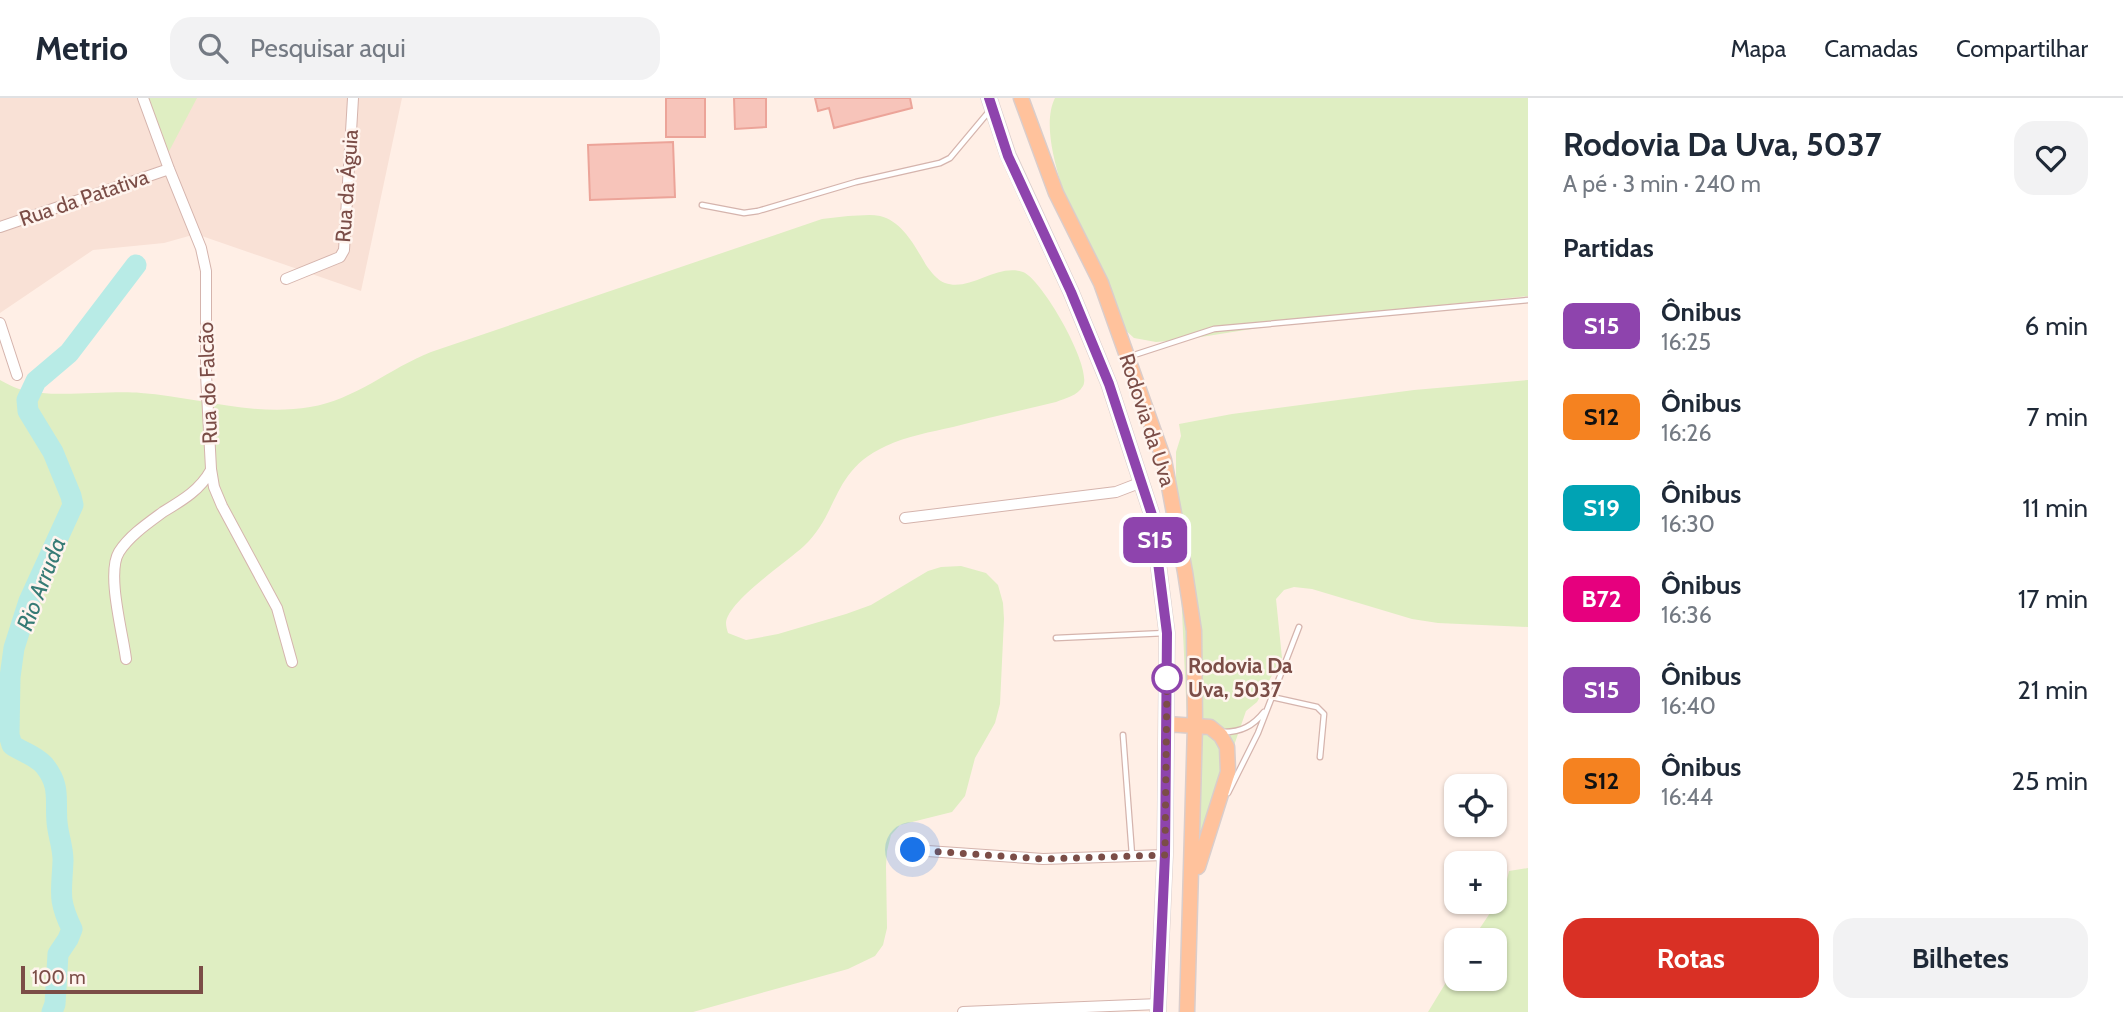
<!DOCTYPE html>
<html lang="pt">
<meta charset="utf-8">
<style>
:root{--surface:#fff;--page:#f2f2f3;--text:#1f2937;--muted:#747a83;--line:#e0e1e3;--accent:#d93025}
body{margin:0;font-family:Cabin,sans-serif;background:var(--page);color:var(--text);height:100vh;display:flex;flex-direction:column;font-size:26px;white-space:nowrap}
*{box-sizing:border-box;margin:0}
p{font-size:23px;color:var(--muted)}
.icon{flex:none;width:38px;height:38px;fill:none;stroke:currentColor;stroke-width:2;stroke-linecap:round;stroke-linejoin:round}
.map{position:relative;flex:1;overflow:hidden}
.panel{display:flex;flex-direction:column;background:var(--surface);width:595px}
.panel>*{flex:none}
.badge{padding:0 14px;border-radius:10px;font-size:24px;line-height:46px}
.buttons{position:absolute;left:1444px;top:676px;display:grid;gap:14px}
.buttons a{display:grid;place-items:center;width:63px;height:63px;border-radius:14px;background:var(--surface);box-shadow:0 2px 5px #0004;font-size:35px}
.scale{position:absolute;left:21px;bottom:18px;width:182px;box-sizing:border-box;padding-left:7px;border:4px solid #7b4d47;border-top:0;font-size:19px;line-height:24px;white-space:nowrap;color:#7b4d47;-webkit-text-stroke:5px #fff4ee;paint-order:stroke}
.you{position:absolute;width:35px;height:35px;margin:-18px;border:5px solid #fff;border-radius:50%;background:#1a73e8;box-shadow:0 0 0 10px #1a73e833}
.map>.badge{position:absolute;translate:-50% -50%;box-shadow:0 0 0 4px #fff}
h2{padding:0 35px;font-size:26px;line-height:63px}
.round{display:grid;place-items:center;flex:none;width:74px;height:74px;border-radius:21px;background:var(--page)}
.head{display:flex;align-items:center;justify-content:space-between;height:119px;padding:0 35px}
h1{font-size:33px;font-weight:800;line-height:52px}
.primary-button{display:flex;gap:14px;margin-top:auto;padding:14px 35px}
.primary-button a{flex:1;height:80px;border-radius:21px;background:var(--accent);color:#fff;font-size:28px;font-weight:800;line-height:80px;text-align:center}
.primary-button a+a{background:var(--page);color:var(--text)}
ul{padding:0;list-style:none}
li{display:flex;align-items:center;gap:21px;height:91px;padding:0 35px}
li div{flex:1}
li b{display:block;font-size:26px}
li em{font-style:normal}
li .badge{min-width:77px;font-weight:700;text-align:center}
header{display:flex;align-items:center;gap:42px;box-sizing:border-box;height:98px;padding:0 35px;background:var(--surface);border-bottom:2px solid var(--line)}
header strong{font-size:33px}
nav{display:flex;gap:38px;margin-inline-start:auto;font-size:24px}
.search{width:490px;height:63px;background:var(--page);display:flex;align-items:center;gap:18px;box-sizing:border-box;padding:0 24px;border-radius:21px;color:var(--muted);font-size:26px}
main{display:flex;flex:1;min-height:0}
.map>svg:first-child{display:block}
.residential{fill:#f9e1d6}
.green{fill:#dfeec2}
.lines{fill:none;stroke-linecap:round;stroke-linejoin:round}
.river{stroke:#b8ebe6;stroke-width:21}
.building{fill:#f7c4ba;stroke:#eca499;stroke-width:2}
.service-casing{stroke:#d5b4ad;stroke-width:7}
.minor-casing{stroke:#d5b4ad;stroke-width:12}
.primary-casing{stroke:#dacdcb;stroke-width:17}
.service{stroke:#fff;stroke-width:4.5}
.minor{stroke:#fff;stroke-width:10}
.primary{stroke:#ffc29c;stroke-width:14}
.line-casing{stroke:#fff;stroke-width:16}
.line{stroke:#8e44ad;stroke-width:10}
.walk{stroke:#7b4d47;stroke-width:7;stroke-dasharray:0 12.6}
.stop-dot{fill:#fff;stroke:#8e44ad;stroke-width:3.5}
.labels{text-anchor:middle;stroke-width:5;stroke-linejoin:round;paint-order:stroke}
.street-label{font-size:21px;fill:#7b4d47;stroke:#fff4ee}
.stop-label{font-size:21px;font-weight:bold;fill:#7b4d47;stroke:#fff4ee;text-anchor:start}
.water-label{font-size:23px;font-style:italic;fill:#367b75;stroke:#fff4ee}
</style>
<header>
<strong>Metrio</strong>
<div class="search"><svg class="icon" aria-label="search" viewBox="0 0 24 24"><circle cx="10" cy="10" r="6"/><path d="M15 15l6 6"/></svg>Pesquisar aqui</div>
<nav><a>Mapa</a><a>Camadas</a><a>Compartilhar</a></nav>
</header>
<main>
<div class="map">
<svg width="1528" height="914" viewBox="0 0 1528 914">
<rect width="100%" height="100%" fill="#ffefe6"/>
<path class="residential" d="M0,0H402L361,193L196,136L164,145L93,152L0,215Z"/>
<path class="green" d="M146,0H197L166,59Z
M1055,0H1528V198L1327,219L1182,242L1156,244L1134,240L1122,229C1101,180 1030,49 1055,0Z
M848,118C858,118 870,116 880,118C902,123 915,148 926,167C931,174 937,182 945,185C970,194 997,165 1023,174C1042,181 1093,270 1083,288C1077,298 1066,300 1056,304C1022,312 987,320 953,329C931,334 907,338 886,348C831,373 840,414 804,448C788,463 727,504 726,525C726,528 727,532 728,535L746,542L778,536L846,516L871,507L928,473L941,469L961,468L986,475L998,487L1003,505L1004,521L1000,606L995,625L975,660L965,698L952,714L900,727L891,737L887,753L886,768L887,830L883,847L875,858L848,871L693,914H0V282C6,285 13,289 19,291C51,301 106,292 141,295C197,299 254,319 310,309C355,302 390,270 431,254L822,121Z
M1528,282V529L1438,525L1412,521L1312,491L1294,489L1284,492L1276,501L1282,560L1257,604L1246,613L1198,751L1189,663L1176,386V354L1181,338L1179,326L1232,316L1414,292Z
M1528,770V914H1428L1456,868V880H1494V842H1472L1504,794L1509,773Z"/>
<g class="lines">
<path class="river" d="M52,914L55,906L58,856L68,841L72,831C57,800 62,794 63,762C63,749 58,737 57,724C55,701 61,688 44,667C35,657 22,654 12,647L9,637L10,579L14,550L29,503L73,407L71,398L53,354L28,313L27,302L36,283L69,255L136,167"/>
</g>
<path class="building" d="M666,0H705V39H666Z
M734,0H766V29L735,31Z
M815,0H910L912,10L834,30L829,10L818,13Z
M673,44L675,99L590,102L588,47Z"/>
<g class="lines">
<g class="service-casing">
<path id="service" d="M702,107L744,115L758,113L856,84L940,65L950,60L991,11
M1131,258L1214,231L1528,202
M1056,540L1166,535
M1272,599L1317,609L1324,616L1320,659
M1224,634C1241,634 1253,628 1264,614
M1123,637L1132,757
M1228,695L1258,635L1299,529"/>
</g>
<g class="minor-casing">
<path id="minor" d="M143,0L169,71L201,150L206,173V276L211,371L214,389L222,408L277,510L292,564
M0,129L169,71
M286,181L340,159L344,152L353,0
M0,225L17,277
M905,420L1116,394L1142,384
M126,561C123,536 106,475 119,454C129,438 148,425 163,414C183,402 200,392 211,372
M913,752L1043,761L1165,757
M963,914L1159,906"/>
</g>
<g class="primary-casing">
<path id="primary" d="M989,0L1008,57L1071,194L1109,286L1152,417L1167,535L1165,757L1158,914
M1021,0L1056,95L1101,185L1164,362L1185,474L1194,533L1195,627L1187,914
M1167,626L1210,629L1221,638L1227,649L1228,674L1198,769"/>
</g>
<use href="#service" class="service"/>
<use href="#minor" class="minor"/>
<use href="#primary" class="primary"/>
</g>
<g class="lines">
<g class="line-casing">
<path id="line" d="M989,0L1008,58L1071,194L1109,286L1152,417L1167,535L1165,757L1158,914"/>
</g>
<use href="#line" class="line"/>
<path class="walk" d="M913,752L1043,761L1165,757L1167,580"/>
</g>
<circle class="stop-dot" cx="1167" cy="580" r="14"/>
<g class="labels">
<g class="street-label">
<text transform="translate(347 88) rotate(-86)" y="7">Rua da Águia</text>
<text transform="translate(84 100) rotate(-19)" y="7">Rua da Patativa</text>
<text transform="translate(208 285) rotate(-92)" y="7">Rua do Falcão</text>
<text transform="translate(1147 322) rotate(72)" y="7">Rodovia da Uva</text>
</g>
<g class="stop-label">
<text x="1188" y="575">Rodovia Da<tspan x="1188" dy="24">Uva, 5037</tspan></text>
</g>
<g class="water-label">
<text transform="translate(41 486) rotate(-69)" y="8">Rio Arruda</text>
</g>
</g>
</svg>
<div class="buttons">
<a><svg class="icon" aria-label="locate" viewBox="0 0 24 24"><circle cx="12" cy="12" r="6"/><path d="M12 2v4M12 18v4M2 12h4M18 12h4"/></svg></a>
<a>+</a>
<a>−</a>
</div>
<div class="scale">100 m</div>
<div class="you" style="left:913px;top:752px"></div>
<b class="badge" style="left:1155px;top:442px;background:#8e44ad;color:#fff">S15</b>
</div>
<section class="panel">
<div class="head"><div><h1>Rodovia Da Uva, 5037</h1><p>A pé · 3 min · 240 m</p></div><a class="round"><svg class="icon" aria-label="heart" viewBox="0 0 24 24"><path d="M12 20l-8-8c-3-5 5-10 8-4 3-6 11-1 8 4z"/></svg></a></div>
<h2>Partidas</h2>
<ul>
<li><span class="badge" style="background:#8e44ad;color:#fff">S15</span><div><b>Ônibus</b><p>16:25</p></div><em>6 min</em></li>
<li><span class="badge" style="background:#f58220;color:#111">S12</span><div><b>Ônibus</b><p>16:26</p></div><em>7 min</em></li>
<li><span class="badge" style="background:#00a3b4;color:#fff">S19</span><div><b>Ônibus</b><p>16:30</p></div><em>11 min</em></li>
<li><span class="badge" style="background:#e6007e;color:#fff">B72</span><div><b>Ônibus</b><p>16:36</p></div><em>17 min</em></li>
<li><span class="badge" style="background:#8e44ad;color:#fff">S15</span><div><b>Ônibus</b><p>16:40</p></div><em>21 min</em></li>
<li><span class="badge" style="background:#f58220;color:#111">S12</span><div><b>Ônibus</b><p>16:44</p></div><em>25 min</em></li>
</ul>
<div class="primary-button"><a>Rotas</a><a>Bilhetes</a></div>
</section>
</main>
